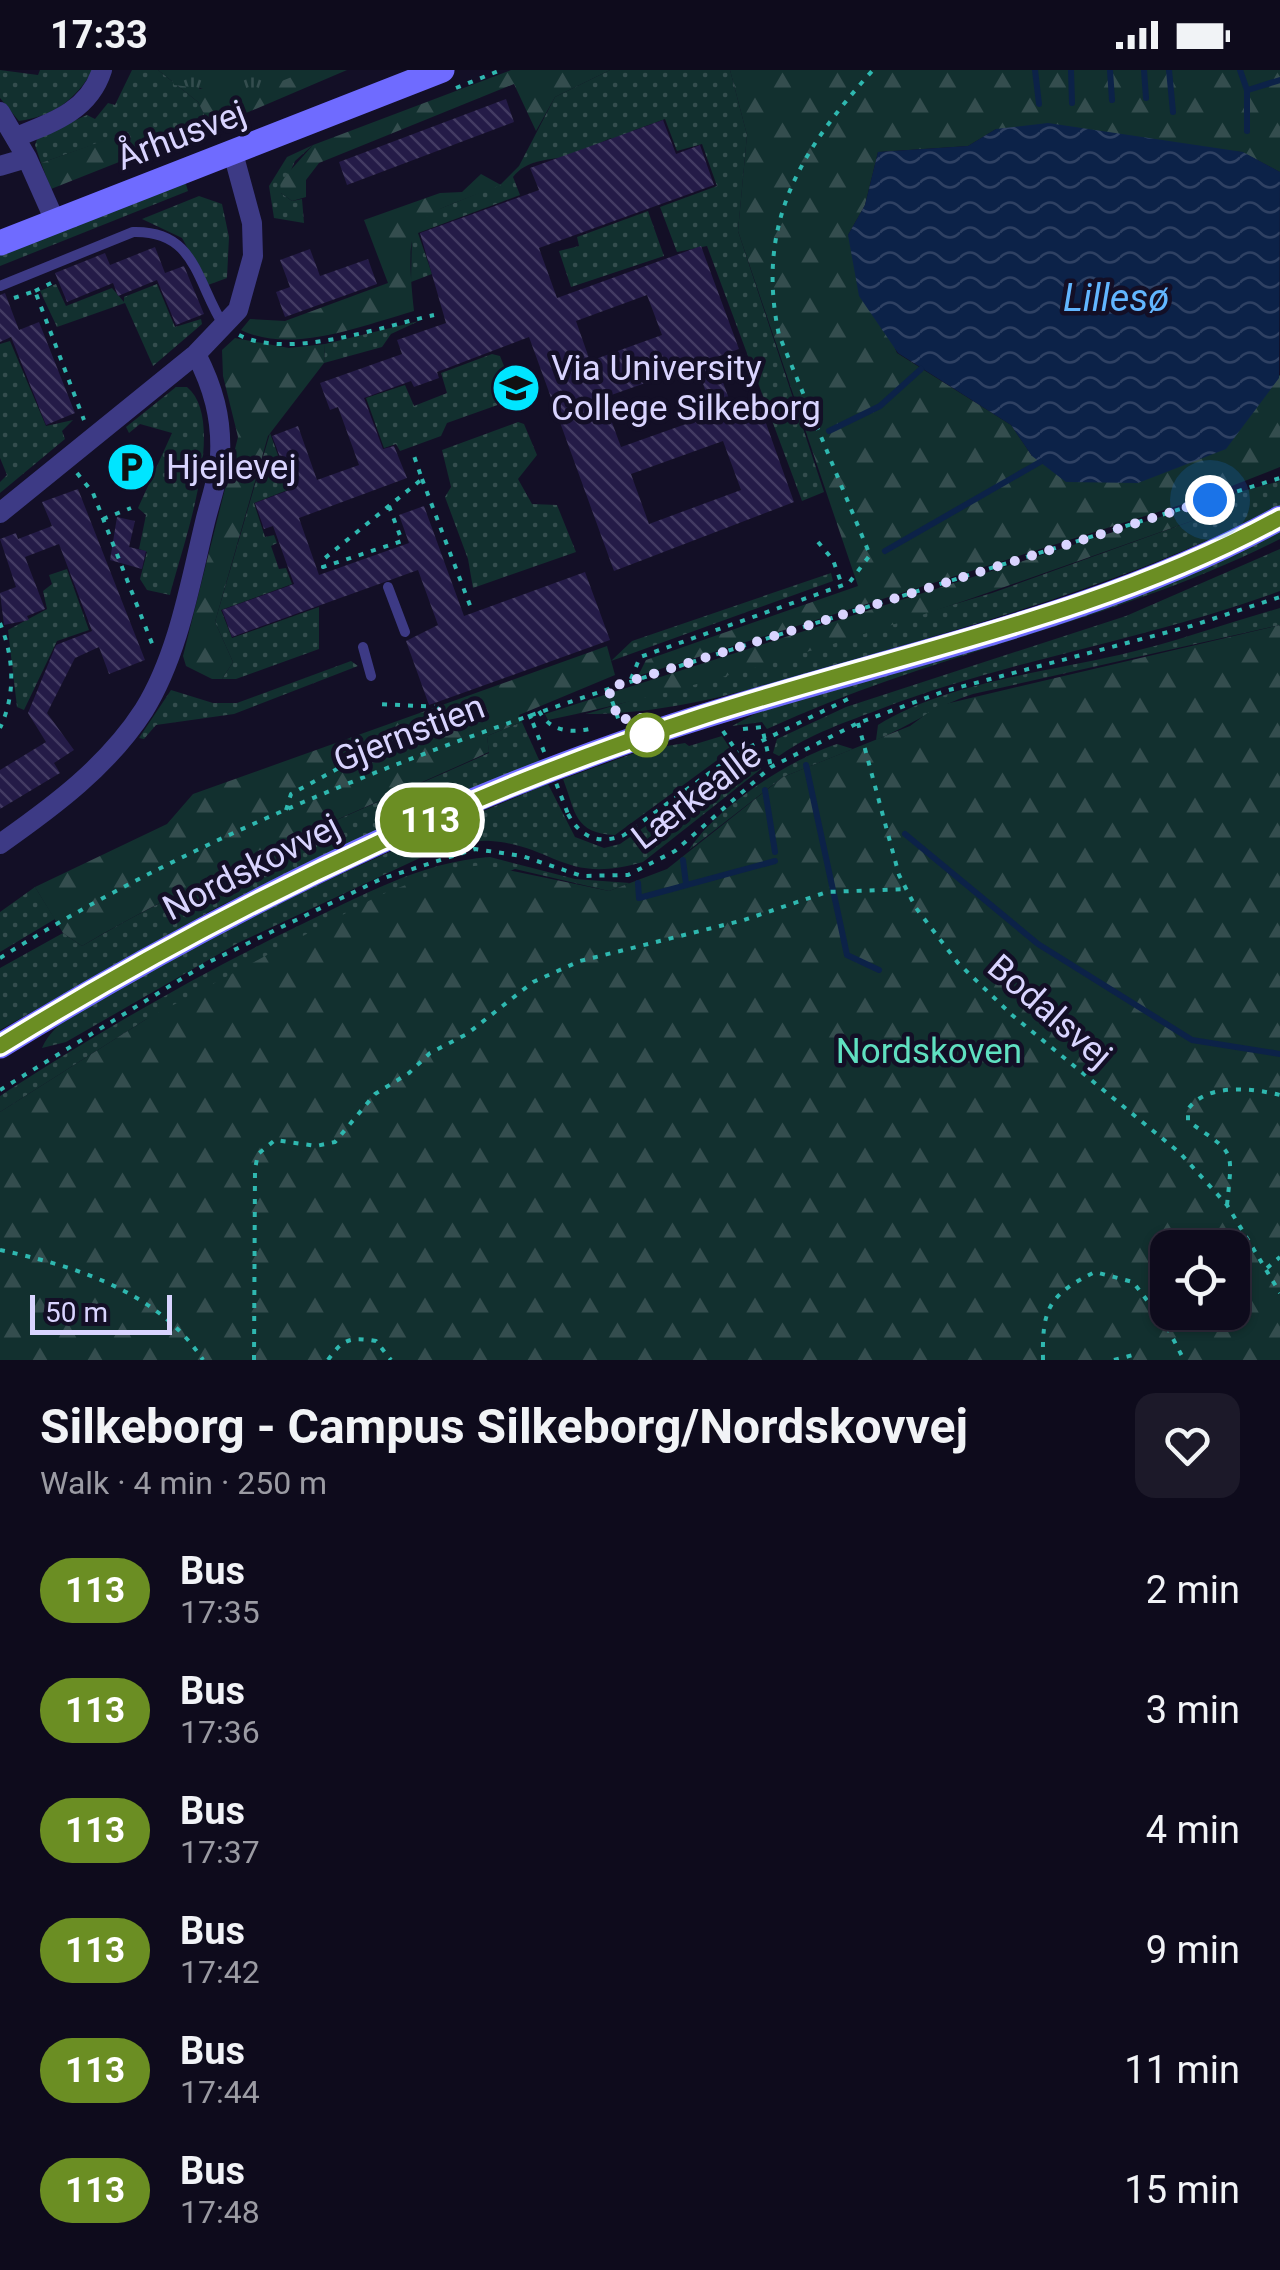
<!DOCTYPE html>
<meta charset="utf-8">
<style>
:root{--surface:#0e0b1c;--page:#1c1929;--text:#f1f3f6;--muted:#9b9ba3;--line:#2e2b3b}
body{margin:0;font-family:Roboto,sans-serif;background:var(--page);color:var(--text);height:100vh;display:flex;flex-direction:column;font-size:38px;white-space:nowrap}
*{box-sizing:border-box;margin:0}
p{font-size:32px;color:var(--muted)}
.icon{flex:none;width:55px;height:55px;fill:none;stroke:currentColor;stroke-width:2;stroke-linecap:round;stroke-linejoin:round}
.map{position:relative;height:1290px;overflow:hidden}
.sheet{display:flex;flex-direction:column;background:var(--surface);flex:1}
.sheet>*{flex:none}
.badge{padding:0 20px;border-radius:32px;font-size:35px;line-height:65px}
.fabs{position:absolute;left:1150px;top:1160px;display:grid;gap:20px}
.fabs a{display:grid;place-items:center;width:100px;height:100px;border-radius:20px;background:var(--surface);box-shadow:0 2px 8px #0004,0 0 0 2px var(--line);font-size:50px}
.scale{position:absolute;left:30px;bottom:25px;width:142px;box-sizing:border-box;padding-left:10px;border:5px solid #d9d4ff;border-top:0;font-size:28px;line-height:35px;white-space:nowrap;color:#d9d4ff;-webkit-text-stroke:8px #130f26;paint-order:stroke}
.you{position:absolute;width:50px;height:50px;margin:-25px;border:8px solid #fff;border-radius:50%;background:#1a73e8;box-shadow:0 0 0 15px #1a73e833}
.map>.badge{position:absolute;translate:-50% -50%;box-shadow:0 0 0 5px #fff}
.round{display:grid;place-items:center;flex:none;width:105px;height:105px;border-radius:20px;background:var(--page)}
.overview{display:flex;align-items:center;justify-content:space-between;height:170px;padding:0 40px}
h1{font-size:48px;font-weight:700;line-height:75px}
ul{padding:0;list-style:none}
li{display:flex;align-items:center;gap:30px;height:120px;padding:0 40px}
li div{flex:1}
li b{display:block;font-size:38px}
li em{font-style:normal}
li .badge{min-width:110px;font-weight:700;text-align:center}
.status{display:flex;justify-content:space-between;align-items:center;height:70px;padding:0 50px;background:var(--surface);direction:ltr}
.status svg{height:28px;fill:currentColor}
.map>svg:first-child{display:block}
.grass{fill:url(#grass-dots)}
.forest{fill:url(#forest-firs);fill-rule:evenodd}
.park{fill:url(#park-tufts)}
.water{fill:url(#water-waves)}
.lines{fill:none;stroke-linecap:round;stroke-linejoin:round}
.stream{stroke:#0c2248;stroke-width:6}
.building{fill:url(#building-back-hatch);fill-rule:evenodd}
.path{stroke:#2fb8b0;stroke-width:4;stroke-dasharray:5 8;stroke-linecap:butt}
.lane{stroke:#3d3a85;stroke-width:10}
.street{stroke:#3d3a85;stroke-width:20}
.secondary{stroke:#6f6bff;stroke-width:25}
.path-bridge{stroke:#2fb8b0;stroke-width:4;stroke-dasharray:5 8;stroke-linecap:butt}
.line-casing{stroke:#fff;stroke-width:22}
.line{stroke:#6b8e23;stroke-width:15}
.walk{stroke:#d9d4ff;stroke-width:10;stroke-dasharray:0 18}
.stop-dot{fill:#fff;stroke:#6b8e23;stroke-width:5}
.labels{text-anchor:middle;stroke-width:9;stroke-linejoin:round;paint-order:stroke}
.street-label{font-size:35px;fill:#d9d4ff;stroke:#130f26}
.poi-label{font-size:35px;fill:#d9d4ff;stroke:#130f26;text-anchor:start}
.park-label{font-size:35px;fill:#5fe0c0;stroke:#130f26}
.water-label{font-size:38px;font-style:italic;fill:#62b6ff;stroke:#130f26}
</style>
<div class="status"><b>17:33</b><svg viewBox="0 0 49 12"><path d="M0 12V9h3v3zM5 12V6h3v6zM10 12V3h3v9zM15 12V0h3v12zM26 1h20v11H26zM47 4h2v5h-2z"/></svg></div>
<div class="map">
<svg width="1280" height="1290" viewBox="0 0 1280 1290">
<defs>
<pattern id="grass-dots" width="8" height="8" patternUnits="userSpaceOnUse" patternTransform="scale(2.5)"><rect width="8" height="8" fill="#12302f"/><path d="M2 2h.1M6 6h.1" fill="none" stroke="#344d4e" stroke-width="1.8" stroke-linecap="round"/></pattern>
<pattern id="forest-firs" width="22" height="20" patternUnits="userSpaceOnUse" patternTransform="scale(2.5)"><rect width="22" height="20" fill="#12302f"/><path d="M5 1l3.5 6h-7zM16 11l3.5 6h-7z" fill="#344d4e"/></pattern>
<pattern id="park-tufts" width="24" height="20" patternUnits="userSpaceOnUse" patternTransform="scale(2.5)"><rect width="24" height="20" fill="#12302f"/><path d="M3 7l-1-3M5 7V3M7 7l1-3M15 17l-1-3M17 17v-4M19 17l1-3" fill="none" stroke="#344d4e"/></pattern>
<pattern id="water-waves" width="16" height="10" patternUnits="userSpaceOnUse" patternTransform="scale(2.5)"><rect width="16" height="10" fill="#0c2248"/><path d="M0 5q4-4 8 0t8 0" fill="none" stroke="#2f4163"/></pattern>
<pattern id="building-back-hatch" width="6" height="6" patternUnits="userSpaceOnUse" patternTransform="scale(2.5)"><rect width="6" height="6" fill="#241b47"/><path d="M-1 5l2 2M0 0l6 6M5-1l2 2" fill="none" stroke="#433b63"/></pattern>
</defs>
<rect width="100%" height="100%" fill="#130f26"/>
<path class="grass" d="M0,0L38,5L40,0H93C75,30 54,46 19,51L0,28Z
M132,0H158L198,32L211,58L172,71L150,55L41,93L35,75L38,67L87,45L95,49L108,33L115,35Z
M610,0H730L747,65L738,161L824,422L802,431L707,176L677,182L660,137L717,116L702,74L677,81L665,49L632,61L644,93L624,100L611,68C596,74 580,85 565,87C547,90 526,90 513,107L520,125L418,163L432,204L411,212L412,158L422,146L501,114L519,96L555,27Z
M313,75L295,91L281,123L292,131L302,129L304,153L274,148L269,116L287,87Z
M185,111L188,121L0,196V184Z
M199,126L222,134L229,167L227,208L208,215L182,168L142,149Z
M648,141L664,186L571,217L559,181L579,176L577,167Z
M56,214L66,236L112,218L124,232V227L157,214L175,257L201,249L202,254L153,296L125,233L57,257L40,221Z
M419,251L391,264L382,277L324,293L325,274Z
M10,271L46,356L73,350L62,361L65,369L0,423V412L7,405L0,388V274Z
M492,284L500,286L515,324L521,323L514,340L505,323L506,332L447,353L441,366L400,381L396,374L384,378L366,328L405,315L414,336L447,323L441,303Z
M176,317H187C229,351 181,480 170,525L147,520L140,509L147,482L139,479L146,445L138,438L172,363L140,354L129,363L126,357Z
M518,352L524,354L537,385L518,409L532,434L557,435L576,482L473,518L468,489L445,427L451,417L442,380Z
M270,363L290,419L254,433L265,467L274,465L277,473L271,476L279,499L286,498L292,514L221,540L232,568L319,537V579L236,609H222L233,592L215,552Z
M1280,411V436C1149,504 1008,545 867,586C773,612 684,644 586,644L992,523L1203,447L1225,438L1235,423Z
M1280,462V469C1116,552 933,582 767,659L762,652L732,656L766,638Z
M1280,479V521C1150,569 1012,589 883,638C849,651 809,664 779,686L773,683L777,669L846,637L1126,546Z
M67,499L89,560L57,571L24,640L17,637L8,560L47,539L43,521L52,514L49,505Z
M831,503L833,511L611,591L632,571Z
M1280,538V555L973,624C938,635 910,656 876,670L878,655C943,614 1044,602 1119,585C1173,573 1227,553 1280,538Z
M351,591L358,596L234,644L156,655L144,669L139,668L171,620L213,633H237Z
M522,652L540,692L321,786L214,839L0,960V898L63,863L82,876C212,799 352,745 489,683L487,666Z
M722,666L731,680L615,765C574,763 576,743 563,709L643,680L685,673L689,676Z
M837,674L853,679L783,707L689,780C716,737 789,690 837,674Z
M749,684L758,685L761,699L643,792C565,815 555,776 491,771C472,770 455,775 437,780L238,873L66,972L42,978C56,945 103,929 133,912C266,835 405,773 548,714L575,767L604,778L620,774Z
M490,787L575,809L630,813L609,821L515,799L145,950L0,1042V1026L9,1020C102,960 197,905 296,857C360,827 419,792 490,787Z
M35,817L55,849L0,882V842Z"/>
<path class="forest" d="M158,0H181L200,19L259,0H347L211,58L198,32Z
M511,0H610L555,27L536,61L514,14L319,93L306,110V127L292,131L281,123L280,112L313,75Z
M730,0H1280V102L1242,82L996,59L968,76L878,82L865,135L848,165L897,283L1011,355L1032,386L1280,305V397L1196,430L638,606L646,590L858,516L738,161L747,65Z
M150,54L172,71L51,119L41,93Z
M481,104L501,115C414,150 403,139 414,241C364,255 292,285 241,260L250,249L285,251L388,213L364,150L440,123L462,122Z
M235,268L289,278L325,274L324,293L268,366L215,552L233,592L222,609H212L186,596L183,586L238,367L223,306L222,280Z
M1235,423L1225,438L1203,447C988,523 771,603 548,650L545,644Z
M1280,555V1290H0V1042L145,950L378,826L446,799L484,795L609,821L667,799L783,707L910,656L937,636ZM1168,1178H1232V1242H1168Z
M607,576L615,605L519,645L522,652L487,666L489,682C352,745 212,799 82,876L63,863L35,817L167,754L193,724Z"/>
<path class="park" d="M168,0H309L250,24L174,15Z"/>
<path class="water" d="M1048,53L1243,82L1280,102L1279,308L1226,379L1138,413L1066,412L1032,386L1011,355L898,283L859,226L848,165L865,135L878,82L968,76L996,59Z"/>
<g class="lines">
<path class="stream" d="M1035,0L1039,34
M1071,0L1072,33
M1110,0L1112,30
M1144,0L1146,28
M1169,0L1173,42
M1240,0L1247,20V61
M1248,20L1280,10
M829,361L880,336L921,299
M885,481L1040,392
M806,695L847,885L879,900
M765,720L775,782
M905,764L1038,874L1192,970L1280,984
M683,790L686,814
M638,813L639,828L775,791"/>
</g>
<path class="building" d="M506,29L514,52L347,115L339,92Z
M663,50L676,84L700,75L714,115L539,178L557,228L701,176L739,279L714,288L732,337L757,328L794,432L614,501L529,267L437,302L439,308L414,317L411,311L364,328L383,379L394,376L407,408L299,448L319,505L409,473L399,445L424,436L464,546L585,502L610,570L429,635L406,571L438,555L418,500L232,567L222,540L294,514L273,456L264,459L255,433L292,419L272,366L298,356L317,410L359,395L338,337L330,340L320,313L402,284L397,270L446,253L420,163L539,120L530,98ZM647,225L662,265L590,291L576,251ZM696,295L714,344L621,377L603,328ZM723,371L741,420L649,454L631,404Z
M155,177L165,203L184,196L204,244L176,255L157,210L118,226L113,213L67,232L55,203L105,183L110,195Z
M310,179L320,206L368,189L377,214L285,247L276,222L290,217L280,190Z
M5,223L19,260L39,252L75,343L46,355L11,267L0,272V225Z
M78,419L145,590L109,604L99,577L75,588L47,643L74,680L54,693L60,703L0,739V700L46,672L28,643L56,575L92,561L59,474L25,487L45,539L27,546L29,550L4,555L0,523L16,517L0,469L16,463L18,469L52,456L42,432Z
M117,447L135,451L129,477L146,481L142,499L110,490Z"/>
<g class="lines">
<path class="path" d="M456,18L501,0
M35,221L53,212L52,208
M14,228L35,221L84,350
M239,265C289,290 380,257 434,245
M77,403L93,423L153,576
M422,409L471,538
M389,436L402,471L323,497L325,488L422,409L412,380
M103,449L131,438
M818,472L833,490L842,515
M0,553C14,588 16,624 0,658
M631,609L640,587L849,513L870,485L779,265C755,153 801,80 873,0
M608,619L619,651
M539,641C551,663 572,663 595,658
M529,644L533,653
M858,653L899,805L916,838L958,893L1012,945L1180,1083L1227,1135L1280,1223
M743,659L762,657L771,697
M723,661L737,682
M286,740L291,724L442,642L440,637L379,634
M568,744C581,768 599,775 624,765L737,683L848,629
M0,888C235,741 496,653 759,571C933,516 1106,462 1280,408
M0,1020L209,892L381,809L475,779L522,786L582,806L628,805L675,781L771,697L858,653L945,621L1191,556L1280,527
M1227,1135C1233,1076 1235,1085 1188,1051V1039C1207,1013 1252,1018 1280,1025
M0,1180C75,1196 159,1222 203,1290
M1267,1198L1280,1187
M254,1290L255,1099L258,1084L275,1070L316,1076L335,1072L375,1024L409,1003L430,983L467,964L533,912L580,891L744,850L827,822L906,819
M328,1290C343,1268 351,1267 376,1271L391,1290
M1043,1290C1042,1239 1048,1225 1095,1202L1133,1212L1166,1255L1184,1290
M1114,1290L1133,1285L1137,1290"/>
<path class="lane" d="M0,216L133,162C196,160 196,212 224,256
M388,517L405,562
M363,577L371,606"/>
<path class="street" d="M0,42L27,88L55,151
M16,67C52,53 89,41 102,0
M0,96L27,88
M0,443L196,284L238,240L253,186L252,153L233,83
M0,774C54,736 108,696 144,640C178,585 190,514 205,452C210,431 219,407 220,386C222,348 213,317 196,284"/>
<path class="secondary" d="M0,173L442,0
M0,976C206,850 423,740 652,663C860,592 1086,555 1280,448"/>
<path class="path-bridge" d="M533,653L568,744"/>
</g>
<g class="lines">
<g class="line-casing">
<path id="line" d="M0,976C221,840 455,726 703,646C895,584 1101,546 1280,448"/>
</g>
<use href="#line" class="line"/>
<path class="walk" d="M647,665L640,645L619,651L608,618L1210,430"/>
</g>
<defs>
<g id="university-disc" transform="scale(2.5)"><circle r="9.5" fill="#00e5ff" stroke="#130f26"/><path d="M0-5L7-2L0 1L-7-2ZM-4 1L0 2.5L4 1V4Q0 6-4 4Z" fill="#111"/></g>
<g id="parking-disc" transform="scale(2.5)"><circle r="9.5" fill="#00e5ff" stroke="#130f26"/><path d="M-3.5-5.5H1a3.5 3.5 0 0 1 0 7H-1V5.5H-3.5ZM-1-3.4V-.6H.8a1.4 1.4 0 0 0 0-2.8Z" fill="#111"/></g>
</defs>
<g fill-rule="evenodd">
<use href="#university-disc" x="516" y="318"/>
<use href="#parking-disc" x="131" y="397"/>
</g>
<circle class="stop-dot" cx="647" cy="665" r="20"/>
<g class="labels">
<g class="street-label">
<text transform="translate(181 65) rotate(-21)" y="12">Århusvej</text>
<text transform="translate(409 663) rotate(-21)" y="12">Gjernstien</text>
<text transform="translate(696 726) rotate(-37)" y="12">Lærkeallé</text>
<text transform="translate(251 797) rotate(-27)" y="12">Nordskovvej</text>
<text transform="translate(1050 941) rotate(41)" y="12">Bodalsvej</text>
</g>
<g class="poi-label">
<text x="551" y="310">Via University<tspan x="551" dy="40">College Silkeborg</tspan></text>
<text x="166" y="409">Hjejlevej</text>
</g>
<g class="park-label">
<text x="929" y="993">Nordskoven</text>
</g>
<g class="water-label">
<text x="1116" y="241">Lillesø</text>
</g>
</g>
</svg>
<div class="fabs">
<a><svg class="icon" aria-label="locate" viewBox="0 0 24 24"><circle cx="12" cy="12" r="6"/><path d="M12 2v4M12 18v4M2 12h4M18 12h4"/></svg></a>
</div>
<div class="scale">50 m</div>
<div class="you" style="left:1210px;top:430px"></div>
<b class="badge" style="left:430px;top:750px;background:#6b8e23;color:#fff">113</b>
</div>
<section class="sheet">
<div class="overview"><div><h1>Silkeborg - Campus Silkeborg/Nordskovvej</h1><p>Walk · 4 min · 250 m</p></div><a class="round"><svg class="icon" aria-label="heart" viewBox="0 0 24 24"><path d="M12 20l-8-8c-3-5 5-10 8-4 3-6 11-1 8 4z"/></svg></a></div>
<ul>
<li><span class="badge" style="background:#6b8e23;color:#fff">113</span><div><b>Bus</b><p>17:35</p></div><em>2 min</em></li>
<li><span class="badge" style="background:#6b8e23;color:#fff">113</span><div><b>Bus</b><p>17:36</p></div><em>3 min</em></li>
<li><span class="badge" style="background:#6b8e23;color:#fff">113</span><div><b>Bus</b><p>17:37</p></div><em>4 min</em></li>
<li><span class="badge" style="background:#6b8e23;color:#fff">113</span><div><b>Bus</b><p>17:42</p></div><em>9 min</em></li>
<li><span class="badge" style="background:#6b8e23;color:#fff">113</span><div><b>Bus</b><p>17:44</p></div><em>11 min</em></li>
<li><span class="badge" style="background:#6b8e23;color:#fff">113</span><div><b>Bus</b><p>17:48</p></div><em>15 min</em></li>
</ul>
</section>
